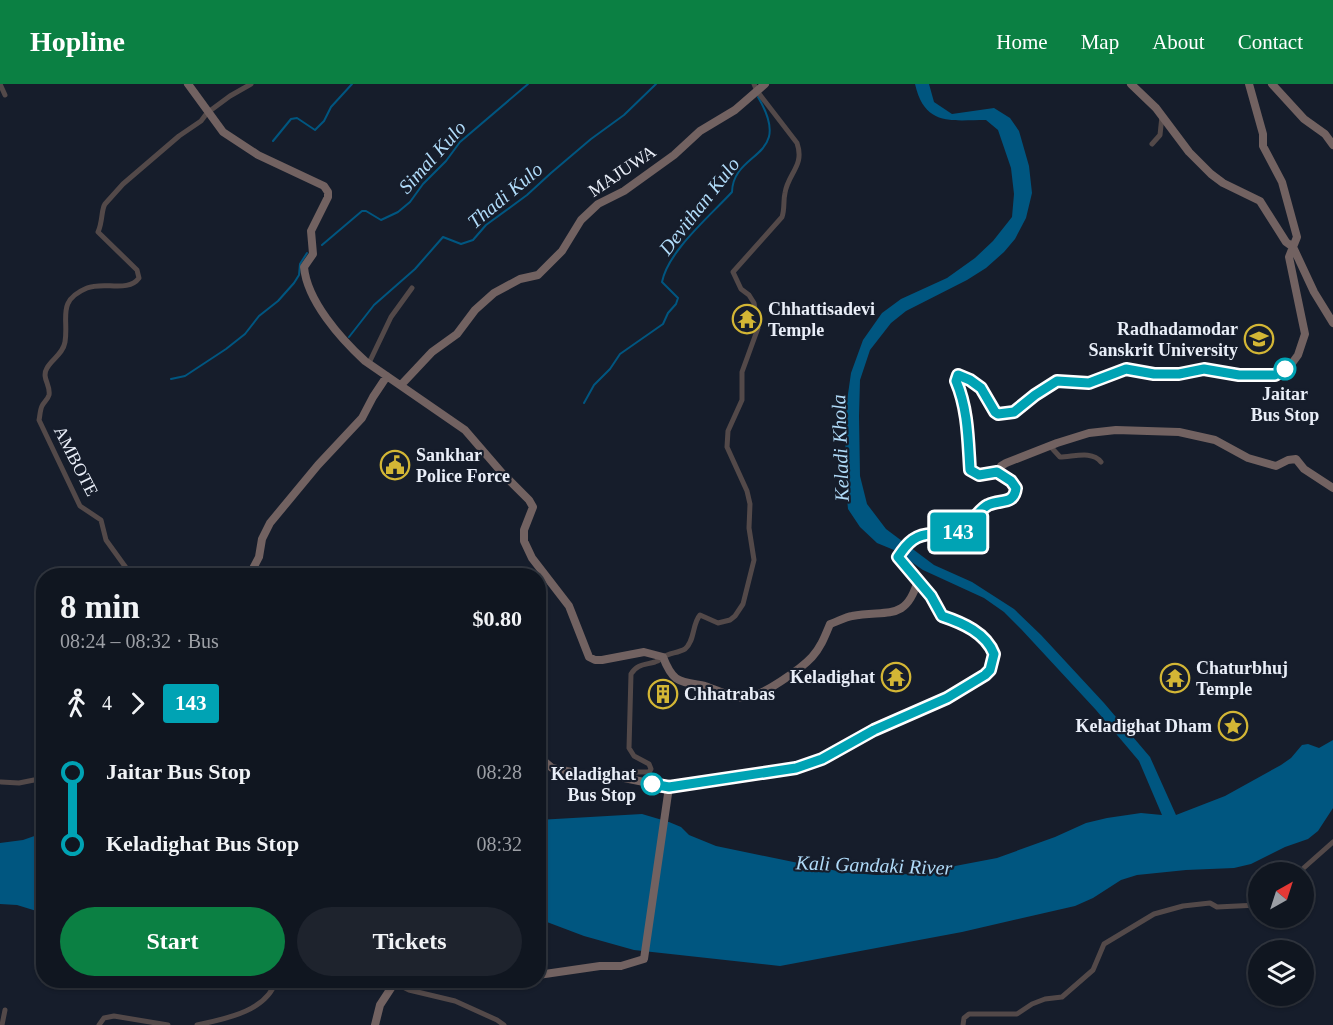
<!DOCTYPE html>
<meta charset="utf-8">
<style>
:root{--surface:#101620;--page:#1e232d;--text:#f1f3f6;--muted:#9c9fa5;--line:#30353e;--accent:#0b8043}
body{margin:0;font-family:"Times New Roman",serif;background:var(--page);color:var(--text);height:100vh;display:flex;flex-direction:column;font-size:22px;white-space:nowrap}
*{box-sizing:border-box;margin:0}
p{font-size:20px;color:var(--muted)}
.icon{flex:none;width:33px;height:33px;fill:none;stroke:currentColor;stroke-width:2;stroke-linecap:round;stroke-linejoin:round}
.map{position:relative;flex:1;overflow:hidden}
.drawer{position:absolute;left:36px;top:484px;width:510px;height:420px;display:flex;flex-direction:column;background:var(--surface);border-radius:24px;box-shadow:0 2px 4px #0004,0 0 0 2px var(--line)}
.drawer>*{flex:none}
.badge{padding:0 12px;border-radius:4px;font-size:21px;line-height:39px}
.needle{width:39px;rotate:39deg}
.controls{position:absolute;left:1248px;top:778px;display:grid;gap:12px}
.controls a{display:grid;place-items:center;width:66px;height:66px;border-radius:50%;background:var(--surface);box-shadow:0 2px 4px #0004,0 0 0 2px var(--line);font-size:30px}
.map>.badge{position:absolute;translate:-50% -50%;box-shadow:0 0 0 3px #fff}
.legs{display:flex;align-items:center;gap:9px;height:66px;padding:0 24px;font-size:20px}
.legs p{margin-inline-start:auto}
.summary{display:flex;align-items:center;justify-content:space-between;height:102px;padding:0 24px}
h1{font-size:33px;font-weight:600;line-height:45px}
.button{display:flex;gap:12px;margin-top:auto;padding:12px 24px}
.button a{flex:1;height:69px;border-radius:36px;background:var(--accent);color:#fff;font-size:24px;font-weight:600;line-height:69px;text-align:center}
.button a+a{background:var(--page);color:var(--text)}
ul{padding:0 24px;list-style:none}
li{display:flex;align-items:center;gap:21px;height:72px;font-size:22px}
li i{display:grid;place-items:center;width:9px;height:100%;margin:0 8px;background:currentColor}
li i::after{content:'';width:15px;height:15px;margin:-8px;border:4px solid;border-radius:50%;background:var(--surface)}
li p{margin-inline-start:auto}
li:first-child i{background:linear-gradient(#0000 50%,currentColor 0)}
li:last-child i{background:linear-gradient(currentColor 50%,#0000 0)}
header{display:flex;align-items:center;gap:36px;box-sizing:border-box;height:84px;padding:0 30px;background:var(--accent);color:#fff}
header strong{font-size:28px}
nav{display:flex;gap:33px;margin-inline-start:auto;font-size:21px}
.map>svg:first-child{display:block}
.water{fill:#005680}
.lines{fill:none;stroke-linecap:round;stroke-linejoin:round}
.stream{stroke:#005680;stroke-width:2}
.street{stroke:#534949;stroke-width:5}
.secondary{stroke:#726261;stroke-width:8}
.line-1-casing{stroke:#fff;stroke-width:14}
.line-1{stroke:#00a3b4;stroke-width:9}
.stop-1-dot{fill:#fff;stroke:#00a3b4;stroke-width:3}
.labels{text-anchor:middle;stroke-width:4.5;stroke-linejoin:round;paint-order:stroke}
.street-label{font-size:18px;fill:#e9eef8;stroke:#161d2b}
.poi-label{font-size:18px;font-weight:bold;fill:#e9eef8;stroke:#161d2b;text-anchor:start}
.stop-label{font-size:18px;font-weight:bold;fill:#e9eef8;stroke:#161d2b}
.water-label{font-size:20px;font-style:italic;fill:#b0dbf9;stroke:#161d2b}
</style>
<header>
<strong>Hopline</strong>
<nav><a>Home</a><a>Map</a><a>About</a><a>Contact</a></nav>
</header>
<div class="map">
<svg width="1333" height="941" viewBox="0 0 1333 941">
<rect width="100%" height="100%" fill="#161d2b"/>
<path class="water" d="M915,0H929L934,18L952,30L994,24L1010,34L1019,47L1029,82L1032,109L1026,134L1015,155L1004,168L986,184L967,196L906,227L891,239L870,266L860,296L859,332L860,392L867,420L886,445L934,481L972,498L1014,525L1041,551L1104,619L1150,673L1176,731L1225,712L1281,681L1291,674L1302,661L1308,660L1319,664L1333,656V724L1318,747L1308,755L1285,763L1251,780L1234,784L1186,786L1137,791L1121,796L1093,814L1075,822L962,848L780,882L634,866L584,852L539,835L538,736L642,730L669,738L681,743L689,751L716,762L842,788L876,791L913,790L997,774L1055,753L1086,739L1107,734L1141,729L1162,731L1139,677L1096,626L1021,545L1004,528L984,514L923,486L894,466L877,459L860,443L848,425L846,404L845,331L851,289L863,256L882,229L901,215L947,194L975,174L993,157L1012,133L1014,110L1011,84L998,46L986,36C951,36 925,43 915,0Z
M43,749V829L17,821L0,820V759L23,756Z"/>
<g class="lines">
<path class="stream" d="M273,57L291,35L297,34L315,46L324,37L331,23L352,0
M322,161L362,127H366L381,136L398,128L410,118L423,100L446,77L460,58L528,0
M349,253L374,221L415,185L443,153L461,160L473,156L486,141L527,111L551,89L591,55L624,31L656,0
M171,295L185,292L226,265L245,250L259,232L278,217L294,199L299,191L300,180L307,169
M584,319L594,301L610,285L620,270L663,240L668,229L676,220L678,214L662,198C668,167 711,131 732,108C733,66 795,75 758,13"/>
<path class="street" d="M0,0L5,11
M1152,60L1160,51L1162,32
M369,279L391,233L412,204
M1050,362L1060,373C1073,373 1092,366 1101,378
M132,492L106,456L101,436L80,422L39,336C40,332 40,326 42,322C44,318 48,315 49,311C51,301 41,294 47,284C52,275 63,270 65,258C69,234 56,217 87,204C104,197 128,209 139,194L137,186L98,148C103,137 101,126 105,120L123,100L179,52L201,37L207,29L230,12L251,0
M620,692L632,688H649L651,685L649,680L634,672L629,664L631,590C637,580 645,581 655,578C661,576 658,576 663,573C669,569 678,569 685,565C695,557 692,540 700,531L718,539L730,536L735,532L743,520L754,476L749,444L750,420L747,407L727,363L728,347L742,316V288L758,244L754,219L749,211L741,205L733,188L782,133C785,124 783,117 785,109C788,89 805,82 797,59L757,7L754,0
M1,698L19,699L44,694
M1298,789L1333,758
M391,897L409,906L455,917L497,936L504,941
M2,941L5,926
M99,941L104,934L114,932L168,941
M197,941C224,935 266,928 276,897
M963,941L964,934L969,930H1017L1032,920L1045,915L1062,913L1093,886L1104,860L1154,830L1183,822L1210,819L1217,823L1258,821"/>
<path class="secondary" d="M188,0L223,48L258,71L324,102L328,108V113L311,147L313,170L304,183C307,217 341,255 365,277L465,346L503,390L529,416L533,423L524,446V457L532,474L569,522L589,573L595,576H602L644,568L663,573C673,599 679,597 705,602C718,606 731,614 745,614C761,613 801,585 812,573C821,563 825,552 830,540C837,538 845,533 852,532C886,525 906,539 918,496
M1131,0L1156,24L1189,68L1211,90L1223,99L1260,117L1286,158L1293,163L1314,208L1333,239
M1272,0L1304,35L1325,50L1333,61
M401,301L432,268L457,250L475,226L494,209L520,195L538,191L562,167L581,136L598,120L624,107L674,71L700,47L735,26L765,0
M997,388L1001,382L1006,379L1057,359L1089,349L1116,346L1179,348L1215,356L1248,374L1276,382L1288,376L1296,375L1304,385L1333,404
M249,492L259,473L262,455L270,439L318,381L362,334L373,313L387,292
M538,672L552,684L576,689L619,693L669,703L729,693L773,689L796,685L822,675L874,646L947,614L985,591L990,586L994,570C986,549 963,539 943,532L931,512L898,473C907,459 916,449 935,450C940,451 947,452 953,450C971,444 975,428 988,421C1000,415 1014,421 1016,404L1011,397L997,388L979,391L970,386C968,355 969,325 956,297L957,293L961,291C969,295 980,300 985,309C994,325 991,333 1013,328L1057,297L1089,299L1126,285L1154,289L1179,290L1205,285L1239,291H1275L1290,282L1298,271L1305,250L1289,173L1297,153L1282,98L1263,62V50L1249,0
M538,891L600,882H621L644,875L669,703
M421,897L459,899L480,897
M375,941L380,921L395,898L404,897"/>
</g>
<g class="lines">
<g class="line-1-casing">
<path id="line-1" d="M652,700L669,703L796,684L822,675L874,646L947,614L985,591L990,586L994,570C986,549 963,539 942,532L931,512L898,473C907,459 916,449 935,450C940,451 947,452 953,450C971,444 975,428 988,421C1001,415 1014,421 1016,404L1011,397L997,388L979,391L970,386C968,355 968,325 956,297L958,291L970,296L981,304L995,328L998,330L1014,328L1035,311L1057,297L1089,299L1126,285L1154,290H1179L1204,285L1239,291H1275L1285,285"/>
</g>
<use href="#line-1" class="line-1"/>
</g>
<defs>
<g id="temple-ring" transform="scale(1.5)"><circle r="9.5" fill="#161d2b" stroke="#d3b635" stroke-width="1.5"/><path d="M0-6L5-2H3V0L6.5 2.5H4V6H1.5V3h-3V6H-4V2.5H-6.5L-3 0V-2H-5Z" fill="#d3b635"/></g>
<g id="university-ring" transform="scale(1.5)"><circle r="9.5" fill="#161d2b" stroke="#d3b635" stroke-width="1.5"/><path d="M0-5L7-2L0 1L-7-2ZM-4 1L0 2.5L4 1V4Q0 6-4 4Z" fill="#d3b635"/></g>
<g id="civic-ring" transform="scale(1.5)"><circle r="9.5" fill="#161d2b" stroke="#d3b635" stroke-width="1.5"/><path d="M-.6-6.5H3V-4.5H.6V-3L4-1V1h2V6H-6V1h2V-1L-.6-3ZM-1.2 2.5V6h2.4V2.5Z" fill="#d3b635"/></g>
<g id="building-ring" transform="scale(1.5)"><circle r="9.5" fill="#161d2b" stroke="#d3b635" stroke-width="1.5"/><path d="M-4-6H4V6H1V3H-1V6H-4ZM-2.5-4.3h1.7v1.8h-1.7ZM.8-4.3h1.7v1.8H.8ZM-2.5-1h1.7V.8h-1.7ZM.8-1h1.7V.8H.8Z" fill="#d3b635"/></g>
<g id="sight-ring" transform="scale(1.5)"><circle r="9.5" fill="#161d2b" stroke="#d3b635" stroke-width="1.5"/><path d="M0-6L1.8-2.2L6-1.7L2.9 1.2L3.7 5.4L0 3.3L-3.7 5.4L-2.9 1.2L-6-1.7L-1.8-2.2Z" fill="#d3b635"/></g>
</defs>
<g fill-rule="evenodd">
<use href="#temple-ring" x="747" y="235"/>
<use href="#university-ring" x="1259" y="255"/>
<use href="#civic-ring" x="395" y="381"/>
<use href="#temple-ring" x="896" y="593"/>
<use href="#temple-ring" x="1175" y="594"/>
<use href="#building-ring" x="663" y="610"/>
<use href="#sight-ring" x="1233" y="642"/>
</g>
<g class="stop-1-dot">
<circle cx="1285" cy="285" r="10"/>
<circle cx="652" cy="700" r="10"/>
</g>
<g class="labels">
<g class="street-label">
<text transform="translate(622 87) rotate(-34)" y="6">MAJUWA</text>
<text transform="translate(76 377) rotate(63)" y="6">AMBOTE</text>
</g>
<g class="poi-label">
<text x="768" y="231">Chhattisadevi<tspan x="768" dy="21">Temple</tspan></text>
<text x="1238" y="251" text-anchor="end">Radhadamodar<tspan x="1238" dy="21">Sanskrit University</tspan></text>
<text x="416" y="377">Sankhar<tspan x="416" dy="21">Police Force</tspan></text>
<text x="1196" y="590">Chaturbhuj<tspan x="1196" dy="21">Temple</tspan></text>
<text x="875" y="599" text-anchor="end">Keladighat</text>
<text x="684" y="616">Chhatrabas</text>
<text x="1212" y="648" text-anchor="end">Keladighat Dham</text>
</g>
<g class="stop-label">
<text x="1285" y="316">Jaitar<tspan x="1285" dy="21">Bus Stop</tspan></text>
<text x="636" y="696" text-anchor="end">Keladighat<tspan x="636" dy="21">Bus Stop</tspan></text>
</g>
<g class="water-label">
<text transform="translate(432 73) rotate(-48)" y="7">Simal Kulo</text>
<text transform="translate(505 111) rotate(-40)" y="7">Thadi Kulo</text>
<text transform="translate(699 122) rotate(-52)" y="7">Devithan Kulo</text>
<text transform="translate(840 364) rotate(-92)" y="7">Keladi Khola</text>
<text transform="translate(874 781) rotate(2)" y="7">Kali Gandaki River</text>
</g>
</g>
</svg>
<div class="controls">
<a><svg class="needle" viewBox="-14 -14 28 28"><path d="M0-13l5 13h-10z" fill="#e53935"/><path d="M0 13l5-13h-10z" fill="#9c9fa5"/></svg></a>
<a><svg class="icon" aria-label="layers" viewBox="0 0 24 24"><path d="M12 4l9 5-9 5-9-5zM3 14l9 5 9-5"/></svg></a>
</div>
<b class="badge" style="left:958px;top:448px;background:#00a3b4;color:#fff">143</b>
<section class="drawer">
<div class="summary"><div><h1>8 min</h1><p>08:24 – 08:32 · Bus</p></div><b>$0.80</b></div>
<div class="legs"><svg class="icon" aria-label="walk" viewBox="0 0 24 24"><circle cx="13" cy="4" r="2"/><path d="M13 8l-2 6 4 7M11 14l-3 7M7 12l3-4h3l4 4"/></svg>4<svg class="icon" aria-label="forward" viewBox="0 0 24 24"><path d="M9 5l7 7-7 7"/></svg><b class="badge" style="background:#00a3b4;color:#fff">143</b></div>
<ul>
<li><i style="color:#00a3b4"></i><b>Jaitar Bus Stop</b><p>08:28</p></li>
<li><i style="color:#00a3b4"></i><b>Keladighat Bus Stop</b><p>08:32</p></li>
</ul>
<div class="button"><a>Start</a><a>Tickets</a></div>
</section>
</div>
